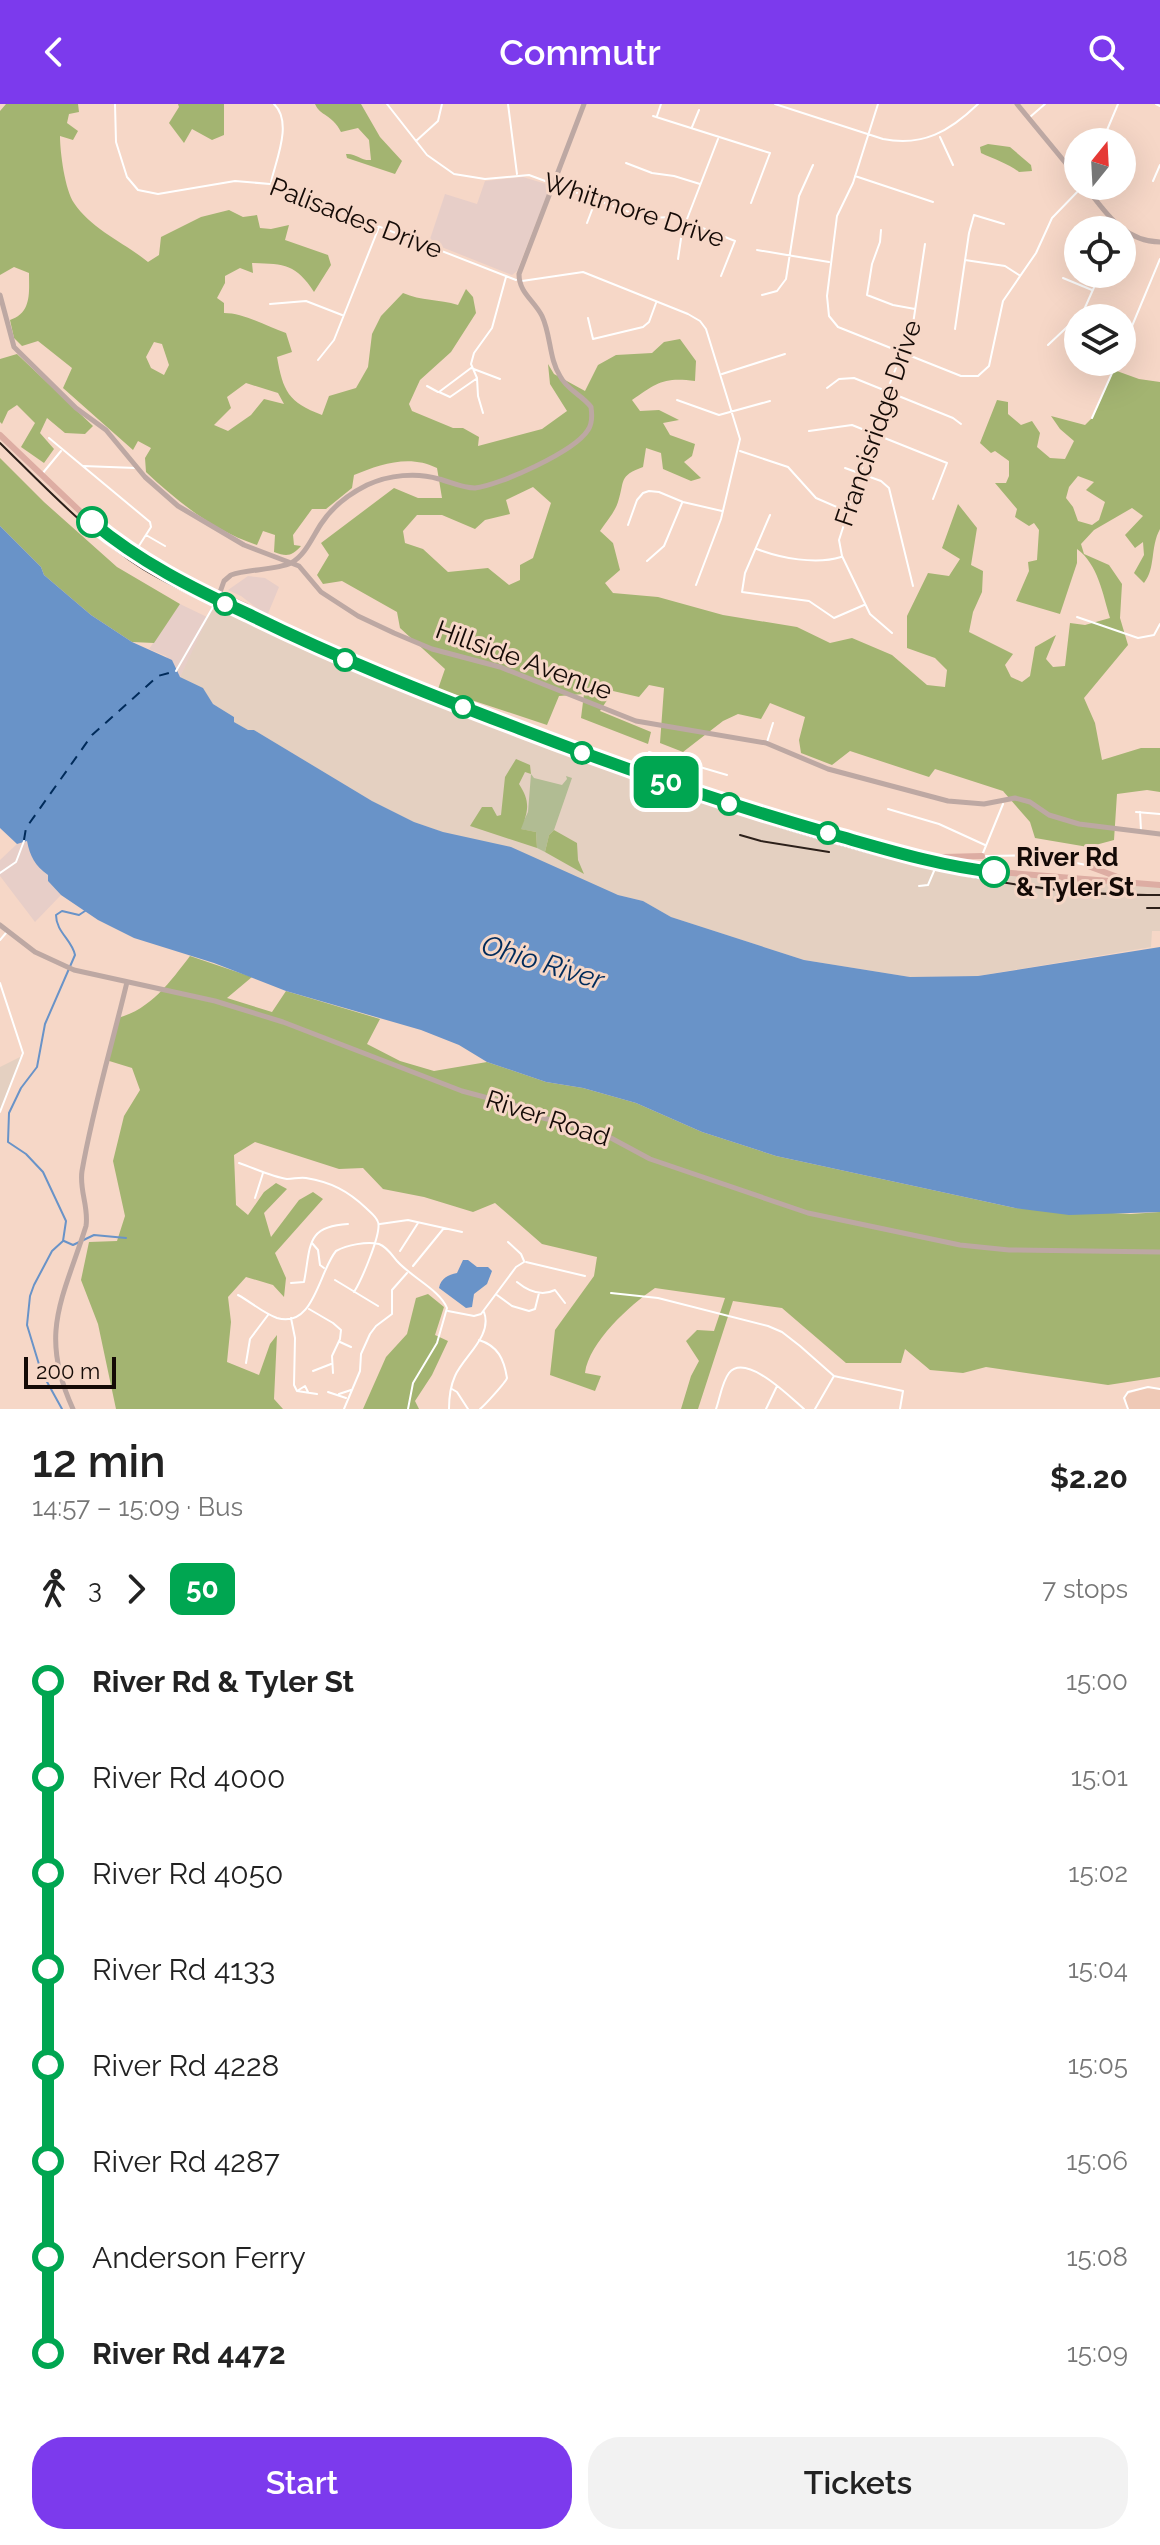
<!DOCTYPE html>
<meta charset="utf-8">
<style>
:root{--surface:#fff;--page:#f2f2f2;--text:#222;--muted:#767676;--accent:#7c3aed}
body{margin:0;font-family:Raleway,sans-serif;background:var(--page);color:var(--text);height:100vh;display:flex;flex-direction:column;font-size:30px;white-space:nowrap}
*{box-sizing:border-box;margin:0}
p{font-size:26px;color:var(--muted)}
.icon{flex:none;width:44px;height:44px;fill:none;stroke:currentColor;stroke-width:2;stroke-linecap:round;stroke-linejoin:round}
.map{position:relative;height:1305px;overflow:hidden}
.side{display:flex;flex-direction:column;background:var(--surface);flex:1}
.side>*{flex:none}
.badge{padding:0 16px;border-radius:12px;font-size:28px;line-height:52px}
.needle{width:52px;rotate:18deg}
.tools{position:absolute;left:1064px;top:24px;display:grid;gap:16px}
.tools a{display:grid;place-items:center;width:72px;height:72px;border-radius:50%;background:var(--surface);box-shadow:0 8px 32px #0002;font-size:40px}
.scale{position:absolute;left:24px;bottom:20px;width:92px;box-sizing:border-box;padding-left:8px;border:4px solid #140a06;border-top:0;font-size:22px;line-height:28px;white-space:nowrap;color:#140a06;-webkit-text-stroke:6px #f6d7c7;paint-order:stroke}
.map>.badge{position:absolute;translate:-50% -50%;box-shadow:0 0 0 4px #fff}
.legs{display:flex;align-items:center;gap:12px;height:88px;padding:0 32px;font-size:26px}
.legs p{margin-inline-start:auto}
.headline{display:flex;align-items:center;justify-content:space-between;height:136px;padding:0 32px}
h1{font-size:44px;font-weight:600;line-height:60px}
.action{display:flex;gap:16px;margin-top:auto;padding:16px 32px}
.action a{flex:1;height:92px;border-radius:32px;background:var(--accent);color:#fff;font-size:32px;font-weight:600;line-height:92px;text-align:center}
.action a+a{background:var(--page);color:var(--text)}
ul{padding:0 32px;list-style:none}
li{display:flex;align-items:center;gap:28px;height:96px;font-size:30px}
li i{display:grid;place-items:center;width:12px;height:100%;margin:0 10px;background:currentColor}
li i::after{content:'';width:20px;height:20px;margin:-10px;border:6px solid;border-radius:50%;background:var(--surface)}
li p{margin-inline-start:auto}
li:first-child i{background:linear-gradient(#0000 50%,currentColor 0)}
li:last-child i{background:linear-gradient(currentColor 50%,#0000 0)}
header{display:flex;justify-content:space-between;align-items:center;height:104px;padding:0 32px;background:var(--accent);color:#fff;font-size:36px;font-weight:600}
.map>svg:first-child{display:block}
.commercial{fill:#e7cec8}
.industrial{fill:#e4d0c1}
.built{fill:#efc9b6}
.green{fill:#b1bc93}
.forest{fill:#a3b471;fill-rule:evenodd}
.water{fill:#6993c8}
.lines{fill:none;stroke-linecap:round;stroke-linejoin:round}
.stream{stroke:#6993c8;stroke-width:2}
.ferry{stroke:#002b5b;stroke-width:2;stroke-dasharray:10 8;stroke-linecap:butt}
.street{stroke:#fff;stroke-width:2}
.secondary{stroke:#bda8a3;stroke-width:5}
.primary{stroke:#ddada3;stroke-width:6}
.rail{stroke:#2c201a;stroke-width:2}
.line-1-casing{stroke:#fff;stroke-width:18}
.line-1{stroke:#00a651;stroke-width:12}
.stop-1-dot{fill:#fff;stroke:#00a651;stroke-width:4}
.labels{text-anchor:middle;stroke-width:6;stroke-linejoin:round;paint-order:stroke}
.street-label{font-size:26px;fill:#140a06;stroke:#f6d7c7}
.stop-label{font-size:26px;font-weight:bold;fill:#140a06;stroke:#f6d7c7;text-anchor:start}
.water-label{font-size:28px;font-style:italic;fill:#002b5b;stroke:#f6d7c7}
</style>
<header><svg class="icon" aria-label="back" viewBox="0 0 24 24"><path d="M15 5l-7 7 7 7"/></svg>Commutr<svg class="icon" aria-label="search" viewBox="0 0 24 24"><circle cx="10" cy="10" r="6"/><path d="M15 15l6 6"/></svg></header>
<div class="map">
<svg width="1160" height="1305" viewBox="0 0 1160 1305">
<rect width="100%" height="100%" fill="#f6d7c7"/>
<path class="commercial" d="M523,73L546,80L549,85L517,167L512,171L429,138L445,90L477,100L485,77Z
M248,472L265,474L279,483L267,512L241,492L228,486Z
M180,500L207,513L209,516L180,573L166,552L149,545Z
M27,736L40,765L48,771V777L61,791L35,818L0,772V756L17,740Z"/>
<path class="industrial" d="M217,495L414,585L737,702L950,761L1160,781V827H1152L1151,843L978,872L910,873L804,856L671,813L643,797L618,791L414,718L372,697L254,626H248L234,618V613L213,600L203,585L180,573Z
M22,952L0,1009V963Z"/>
<path class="built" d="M1148,1283L1160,1285V1305H1128L1125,1291Z"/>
<path class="green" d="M531,670L534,674L562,681L567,675L566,672L572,674L554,726L549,731L545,748L537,744L536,728L520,725L528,708Z"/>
<path class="forest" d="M6,0H78L79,8L69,10L67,19L78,27L73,36L60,32C60,48 65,86 74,99C91,125 125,139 148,158L159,151L161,133L201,113L229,106L243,113L257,111L260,124L271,125L289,121L285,136L328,151L331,161L314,188C296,160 284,160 252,159L253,169L240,164L225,172V179L217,194L224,199V209C244,209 266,222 286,229L292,248L277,253C283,287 288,298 322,311L329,292L356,284L368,263L372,230L381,212L403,189C421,197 439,195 458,201L466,185L473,193L476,209L451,248L420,276L409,300L412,307L453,324H463L479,333L478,342L542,325L567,307L550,280L548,260L554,270L585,287L598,261L616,251L652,249L664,238L680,235L696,257L695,277C663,273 657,279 632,296L640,307L659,306L679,316L663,319L670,331L695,340L692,352L684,358L701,374L691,377L663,365L661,349L646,344L643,363C618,372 625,377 618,398C615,408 606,418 600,427L613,439L620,466L605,479L613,489L658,493L723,511L797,523L830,539L852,534L892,551L927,581L945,583L947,566L935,554L907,544V512L928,469L949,472L960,455L942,444L958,400L977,424L971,461L983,467L982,488L973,508L969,528L1013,550L1005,561L1011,573L1022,578L1030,572L1035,543L1056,531L1046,555L1053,563L1065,562L1070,519L1085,521L1110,514C1103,491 1098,460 1077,445V459L1060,510L1016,497L1029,467L1028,458L1037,456L1039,426L1034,419L1029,422L1015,413L1017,405L995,379H1006L1009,372V357L995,347L991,349L980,339L997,296L1008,298V310L1021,321L1032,317L1040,329L1037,343L1050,354L1065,355L1074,337L1060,325L1051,312L1085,321L1092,314L1114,266L1139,275L1160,278V425C1150,443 1156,464 1144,479L1134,469L1144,451L1143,438L1135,444L1125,431L1143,412L1132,404L1094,426L1081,440L1084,450L1109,461L1122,480L1120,514L1128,541L1084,594L1095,619L1102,656L1141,644H1160V688L1147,686L1117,690L1114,736L1088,743L1035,734L1030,718L1003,687L935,665L929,673L850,647L832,661L801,649L799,636L805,613L770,599L761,615L738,610L723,617L683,648L660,639L664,584L649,581L639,593L613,587L600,607L651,628L648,640L581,614L584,590L559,592L547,621L438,585L445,565L400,524L397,508L342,477L323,480L317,471L329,451L321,439L394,384L418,394H442L437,364C410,350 380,360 354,371L352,384L326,405H312L293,431L294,441L301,442C292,452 287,453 274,448L275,431L263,427L257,441C214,427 178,398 146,368L145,354L151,344L138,337L133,346L63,284L72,264L38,237L22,242L14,234L10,216C32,209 29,188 29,169L14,163L0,171V7ZM154,238L162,240L169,261L164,271L151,264L146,253ZM246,279L278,289L284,300L264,295L251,311L228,327L214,321L231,304L227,293ZM1078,372L1094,378L1086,386L1105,398L1099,416L1092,421L1078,417L1073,403L1066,394L1069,383ZM533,383L551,399L533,454L520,461V476L509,481L488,464L448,468L423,445L405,439L403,427L417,411H442L475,425L485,416L510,410L506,396Z
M178,0H224V31L212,36L192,25L184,39L169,19L179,3Z
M315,0H361L380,33L402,57L395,70L347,54L346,50C356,49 361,57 371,56L369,36L358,24L341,28C332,10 320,12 315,0Z
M988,40L1010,43L1031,61L1032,67L1019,68C1009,60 994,55 981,49L980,43Z
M17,250L93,322L85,330L65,329L47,314L40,329L54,345L44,359L21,343L35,319L17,301L8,307L2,320L0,318V255Z
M0,354L44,398L117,463L180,500L154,539L132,538L91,511L44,471L41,463L0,422Z
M516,655L530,661L531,670L525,668L519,680C530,697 529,706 521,725L536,728L537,744L470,722L482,703H492L497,712L501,711L505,673Z
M554,726L577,739L578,756L584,770L545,748L549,731Z
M190,852L252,873L227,894L272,908L286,887L380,915L367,940L400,957L434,967L487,958L546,978L583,984L636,999L702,1028L776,1052L1015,1104L1131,1110L1160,1108V1273L1108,1281L986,1263L963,1269L930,1266L905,1245L901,1259H846L782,1204L733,1197L698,1305H681L691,1272L699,1257L686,1237L697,1226L714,1227L725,1194L655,1184C630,1201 589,1238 585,1269L601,1272L595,1287L550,1271L555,1226L594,1172L597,1153L542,1140L495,1099L473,1108L424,1093L383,1085L363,1064L339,1065L255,1038L234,1051L236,1101L248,1111L264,1088L276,1079L287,1085L264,1109L271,1133L299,1096L313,1088L323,1095L275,1149L286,1174L284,1193L273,1181L246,1173L228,1193L231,1218L227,1258L259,1271L270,1240L277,1231L274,1295L283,1305H116L98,1220L81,1176L89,1138L117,1137L125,1112L113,1057L124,1012L140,986L132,964L106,956L118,914C151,905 170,878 190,852Z
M428,1190L444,1203L435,1231L448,1237L432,1271L415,1297L419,1305H363L386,1253L407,1230L416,1194Z"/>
<path class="water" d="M0,422L41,463L44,471L91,511L132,538L172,556L180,573L203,584L213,600L234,613V618L248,626H254L372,697L414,718L443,728L511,743L618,791L643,797L671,813L804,856L910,873L978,872L1160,843V1108L1069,1111L1015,1104L776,1052L702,1028L636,999L583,984L546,978L487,958L459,941L421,926L286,887L214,859L134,834L98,816L61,791L48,777V771C35,762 30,752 27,737L17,740L0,724Z
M463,1156H468L477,1163H488L492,1167L487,1180L474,1190L472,1203L466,1204L439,1184C441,1174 448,1171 457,1169Z"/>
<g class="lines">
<path class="stream" d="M64,1137L73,1141L94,1131L126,1134
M62,1305L41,1267L27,1221L30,1192L34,1181L52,1147L63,1137L66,1117L43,1068L26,1050L8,1038L9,1009L21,984L37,963L45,920L75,851C72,836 56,828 56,811L62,807L79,811L85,807"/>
<path class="ferry" d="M24,736L26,724L92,631L158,572L176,567"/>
<path class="street" d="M115,0L116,38L127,73L138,86L158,90L235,77L270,80L516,176
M387,0L427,51L454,70L485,75L529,71L645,114L675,113L735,137L721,172
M508,0L517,70
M775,0L883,35C923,43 950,27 978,0
M878,0L853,79L837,112L827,192L829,212L838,223L961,272H978L989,262L1003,197L1036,149L1052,114L1082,83
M1156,0L1160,2
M653,12L770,49L751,99
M657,12L661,0
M1030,13L1045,0
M692,23L699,6
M940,33L953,61
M416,37L438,17L442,0
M1102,38L1118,0
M626,59L652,69L674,72L700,80
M855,72L933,98
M1153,77L1160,61
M271,78C276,56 293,18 274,0
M587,119L595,98
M881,126L880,138L872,160L867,191L893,201L915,205
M1077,141H1078
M757,146L829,158
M678,155L682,128L718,35
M965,156L1005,162L1019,171
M1063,174L1092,186
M522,177L583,168L688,210L700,217L706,225L740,335L721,415L696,481
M762,191L777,187L786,175L799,92L813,61
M270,200L306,197L342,211
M588,214L593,235L643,223L649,218L656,199
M955,225L969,129L974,111L1004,120
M1048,241L1083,208L1100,170
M1122,246L1160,155
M318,256L334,236L379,123
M722,270L785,250
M476,275L450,293L439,288L471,264L500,275
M427,282L438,288
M827,284L839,275L854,274L953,314L961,320
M677,296L719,311L770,297
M483,309L478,292L477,274L471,260L474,249L492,224L506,173
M1092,314L1117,258
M809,327L852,321L947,359L933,395
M49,334L150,418L151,423L135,448
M740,347L788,363L816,394L846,407
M83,362L136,364
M845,364L881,377L889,384L913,482
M42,370L61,347
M770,411L745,469L742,488L809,497L834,514L864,501
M628,421L637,396L643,389L649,387L659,388L683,398L722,407
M146,431L165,442
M757,445C780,454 816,461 841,453
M647,457L664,442L682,399
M1077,513L1138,534L1154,531L1160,520
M892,529L870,510L842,452L839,436L887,287L913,220L925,140
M176,567L217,496
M767,638L773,619
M649,648L727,671
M670,679L678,658
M888,705L939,720L985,741
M1136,708L1160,710
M1140,708L1141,726
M983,749L1003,700
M986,752L1038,751L1086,761
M986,766L987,752
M0,769L16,758L24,737
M919,782L928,781L937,760
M0,836L6,829
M0,879L23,949L0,1008
M239,1059C254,1064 272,1073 287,1075C294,1075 299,1073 306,1074C331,1078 348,1087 366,1104C370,1108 376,1112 378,1118C382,1129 361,1177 354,1188
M255,1094L263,1069
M380,1120L408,1116L462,1128
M508,1138L521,1150L524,1157
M312,1139L318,1146L320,1161L324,1164
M400,1147L418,1119
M526,1158L585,1172
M413,1162L444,1124
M335,1176L378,1202
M517,1178C528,1187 541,1193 555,1186L565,1199
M291,1179L304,1178C311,1143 305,1122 348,1120
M611,1189L658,1194L768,1222L782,1228L800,1242L834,1272L903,1287L900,1305
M238,1191C251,1198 263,1209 277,1214C314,1225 319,1167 336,1147C347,1141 367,1137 379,1140C387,1143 392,1151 397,1157C411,1173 440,1186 447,1204L437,1239L413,1279L408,1305
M497,1191L512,1202L529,1207L535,1205L539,1189
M309,1205L333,1219L341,1226L340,1235L332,1252L333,1269
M448,1207L474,1212L481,1210L516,1163L524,1158
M291,1214L295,1234L294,1281L297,1287L317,1290
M479,1236C498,1242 504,1255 507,1274C506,1278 484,1302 480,1305
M340,1238L351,1243
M246,1259L250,1235L268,1211
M313,1267L331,1260
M452,1285L457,1288L468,1305
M297,1287L305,1282L308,1288
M328,1288L346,1294
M339,1290L351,1286
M344,1305L360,1267L361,1250L370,1230L376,1222L392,1210V1186L407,1169
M449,1305C449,1294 450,1283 455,1272C463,1253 493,1232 484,1208
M716,1305C720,1294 722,1278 729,1269C746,1248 791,1294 804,1305
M766,1305L777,1282
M815,1305L834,1272
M1128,1305L1124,1294L1128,1288L1148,1283L1160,1285"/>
<path class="secondary" d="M1017,0L1078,74
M1085,82C1106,109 1123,137 1160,138
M0,191L14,243L76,304L106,326L145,373L178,402L244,441L299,462L321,488L358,512L394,529L432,545L500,563L636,617L766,639L828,665L948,697L984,700L1015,694L1030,698L1049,711L1079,720L1160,730
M219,491L224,477L231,471C248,465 276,466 291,459C305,452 313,432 321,420C332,403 349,390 367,381C389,371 416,368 439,375C451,378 462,384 475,384C500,381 574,348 588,326C593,319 592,310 591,303C582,291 567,286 560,272C549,255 551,231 542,212C534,196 519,189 519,170L584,0
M0,821L35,848L74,866L215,897L283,918L462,987L514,1001L543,1014L598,1027L650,1055L808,1109L960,1141L1009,1146L1160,1148
M73,1305C38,1229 63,1195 86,1122C89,1103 79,1086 82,1067C93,1003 112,941 127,878"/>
<path class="primary" d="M0,331L86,413L156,465L327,548L414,585L670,680L786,717L913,753L986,767L1160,781
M219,490L246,502L256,513
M937,759L943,753L982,752
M1088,762L1131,778"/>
<path class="rail" d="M0,339C45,383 90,431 143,465C179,487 219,503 257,521C340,560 423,596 509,628C617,669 724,707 835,739C942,769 1048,793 1160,791
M740,731L761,737L829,748
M1147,804H1160"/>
</g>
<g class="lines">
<g class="line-1-casing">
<path id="line-1" d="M92,418C140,458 192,484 248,510C337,554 428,590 520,625C624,665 729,701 835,731C888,746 940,762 994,768"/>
</g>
<use href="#line-1" class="line-1"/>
</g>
<g class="stop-1-dot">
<circle cx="92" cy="418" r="14"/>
<circle cx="225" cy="500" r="10"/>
<circle cx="345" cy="556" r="10"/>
<circle cx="463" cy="603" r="10"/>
<circle cx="582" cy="649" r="10"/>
<circle cx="729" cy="700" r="10"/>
<circle cx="828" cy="729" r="10"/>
<circle cx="994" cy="768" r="14"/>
</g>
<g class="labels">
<g class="street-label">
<text transform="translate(634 106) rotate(18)" y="9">Whitmore Drive</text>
<text transform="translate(356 114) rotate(21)" y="9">Palisades Drive</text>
<text transform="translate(878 319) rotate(-71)" y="9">Francisridge Drive</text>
<text transform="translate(524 556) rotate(20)" y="9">Hillside Avenue</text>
<text transform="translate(548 1014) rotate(18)" y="9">River Road</text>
</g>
<g class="stop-label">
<text x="1016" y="762">River Rd<tspan x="1016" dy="30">&amp; Tyler St</tspan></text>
</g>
<g class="water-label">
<text transform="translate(543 858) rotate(17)" y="10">Ohio River</text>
</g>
</g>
</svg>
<div class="tools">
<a><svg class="needle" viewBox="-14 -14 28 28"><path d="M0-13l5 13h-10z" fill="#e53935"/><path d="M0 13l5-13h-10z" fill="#767676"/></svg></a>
<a><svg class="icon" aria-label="locate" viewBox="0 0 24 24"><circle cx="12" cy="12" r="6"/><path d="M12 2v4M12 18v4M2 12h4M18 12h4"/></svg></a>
<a><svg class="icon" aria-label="layers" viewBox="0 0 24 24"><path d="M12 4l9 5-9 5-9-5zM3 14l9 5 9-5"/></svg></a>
</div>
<div class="scale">200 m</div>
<b class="badge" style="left:666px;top:678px;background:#00a651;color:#fff">50</b>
</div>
<section class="side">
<div class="headline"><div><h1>12 min</h1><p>14:57 – 15:09 · Bus</p></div><b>$2.20</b></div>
<div class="legs"><svg class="icon" aria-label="walk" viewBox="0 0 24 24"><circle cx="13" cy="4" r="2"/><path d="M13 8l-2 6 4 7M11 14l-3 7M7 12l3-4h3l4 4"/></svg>3<svg class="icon" aria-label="forward" viewBox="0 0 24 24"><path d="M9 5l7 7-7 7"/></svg><b class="badge" style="background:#00a651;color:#fff">50</b><p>7 stops</p></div>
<ul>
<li><i style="color:#00a651"></i><b>River Rd &amp; Tyler St</b><p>15:00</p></li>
<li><i style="color:#00a651"></i><span>River Rd 4000</span><p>15:01</p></li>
<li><i style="color:#00a651"></i><span>River Rd 4050</span><p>15:02</p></li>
<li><i style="color:#00a651"></i><span>River Rd 4133</span><p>15:04</p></li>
<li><i style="color:#00a651"></i><span>River Rd 4228</span><p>15:05</p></li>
<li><i style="color:#00a651"></i><span>River Rd 4287</span><p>15:06</p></li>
<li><i style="color:#00a651"></i><span>Anderson Ferry</span><p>15:08</p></li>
<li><i style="color:#00a651"></i><b>River Rd 4472</b><p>15:09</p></li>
</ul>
<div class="action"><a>Start</a><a>Tickets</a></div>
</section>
